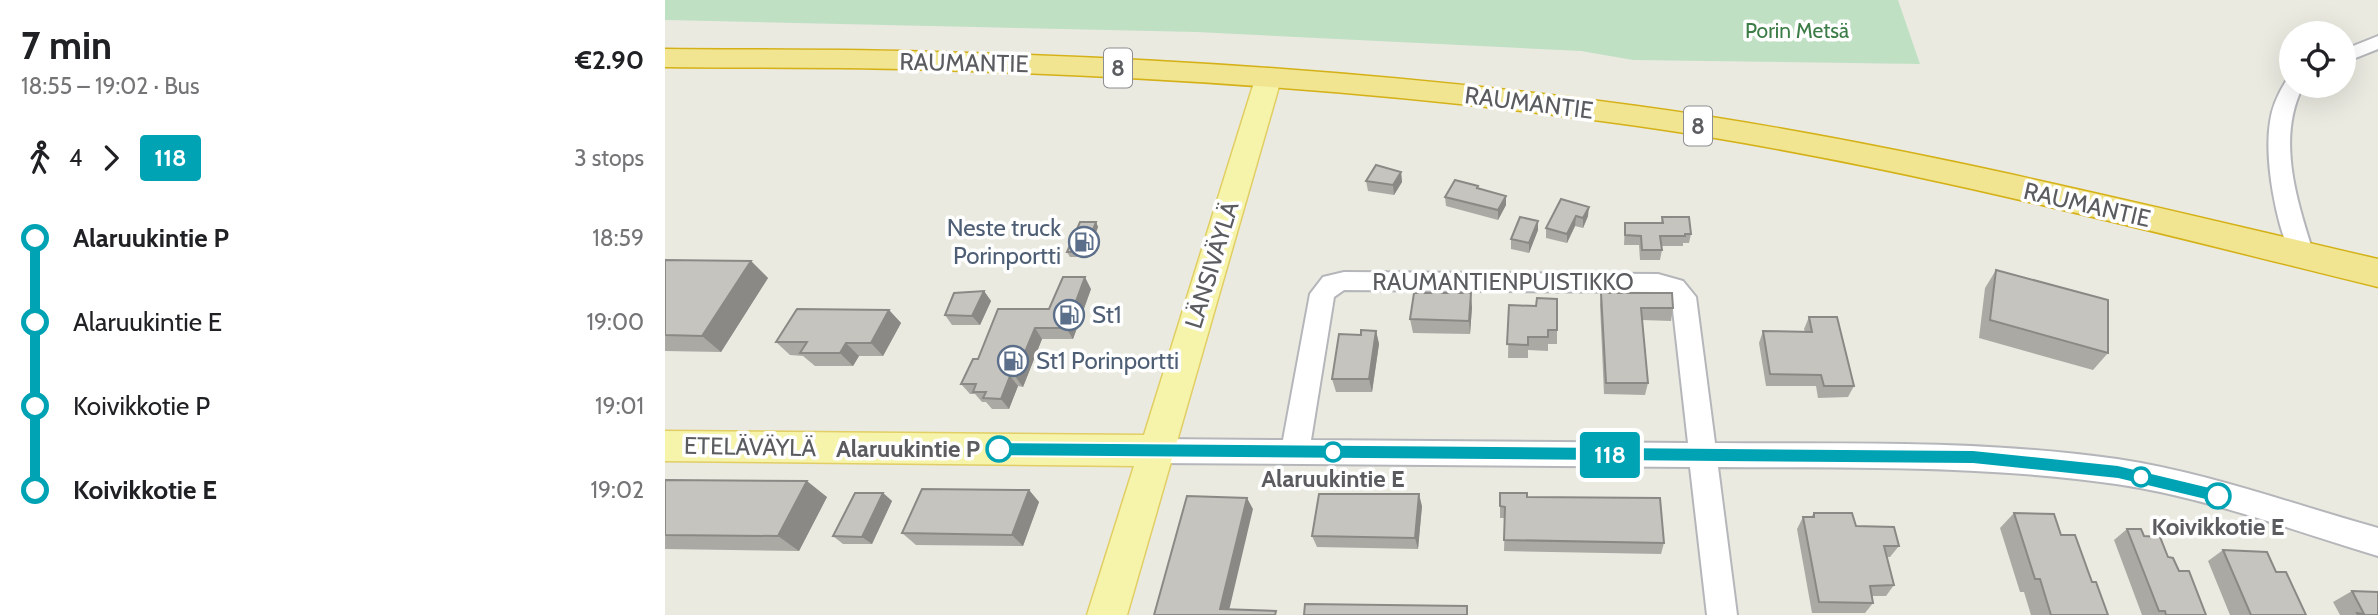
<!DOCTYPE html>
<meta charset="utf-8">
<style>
:root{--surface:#fff;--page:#f6f6f6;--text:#202124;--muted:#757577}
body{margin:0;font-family:Cabin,sans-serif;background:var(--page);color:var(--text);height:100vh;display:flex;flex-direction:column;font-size:26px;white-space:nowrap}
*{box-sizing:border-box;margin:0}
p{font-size:23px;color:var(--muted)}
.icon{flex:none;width:38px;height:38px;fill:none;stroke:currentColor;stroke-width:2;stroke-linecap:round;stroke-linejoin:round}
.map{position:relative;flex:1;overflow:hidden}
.side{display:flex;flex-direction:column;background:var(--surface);width:665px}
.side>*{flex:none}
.badge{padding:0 14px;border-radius:5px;font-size:24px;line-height:46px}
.controls{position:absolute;left:1614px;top:21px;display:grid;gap:14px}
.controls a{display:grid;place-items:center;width:77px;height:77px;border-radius:50%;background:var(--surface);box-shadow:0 7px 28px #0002;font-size:35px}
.map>.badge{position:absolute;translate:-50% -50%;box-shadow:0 0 0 4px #fff}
.legs{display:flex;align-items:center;gap:10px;height:77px;padding:0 21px;font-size:23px}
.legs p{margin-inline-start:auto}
.overview{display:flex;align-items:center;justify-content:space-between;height:119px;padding:0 21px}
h1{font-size:38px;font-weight:700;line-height:52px}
ul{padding:0 21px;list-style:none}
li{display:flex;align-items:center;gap:24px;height:84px;font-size:26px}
li i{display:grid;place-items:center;width:10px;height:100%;margin:0 9px;background:currentColor}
li i::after{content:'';width:18px;height:18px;margin:-9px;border:5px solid;border-radius:50%;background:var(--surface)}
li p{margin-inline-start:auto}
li:first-child i{background:linear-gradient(#0000 50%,currentColor 0)}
li:last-child i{background:linear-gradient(currentColor 50%,#0000 0)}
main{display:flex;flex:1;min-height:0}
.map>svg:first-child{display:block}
.green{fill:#c0e0c4}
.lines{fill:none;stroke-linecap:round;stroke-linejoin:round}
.minor-casing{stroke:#b4b6ba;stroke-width:4}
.major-casing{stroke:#e1ce64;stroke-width:3}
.highway-casing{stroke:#d5b118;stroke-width:3}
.minor{fill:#fff;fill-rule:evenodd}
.major{fill:#f6f3ab;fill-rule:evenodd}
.highway{fill:#f1e592;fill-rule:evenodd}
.wall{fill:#aaa9a3}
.shaded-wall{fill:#8b8985}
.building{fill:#c6c4be;stroke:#8b8985;stroke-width:2}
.line-1{fill:#00a3b4;stroke:#fff;stroke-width:2}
.stop-1-dot{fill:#fff;stroke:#00a3b4;stroke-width:3.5}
.labels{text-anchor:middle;stroke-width:7;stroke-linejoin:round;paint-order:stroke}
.far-park-label{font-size:21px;fill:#3c7d47;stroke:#fff}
.shield{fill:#fff;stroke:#8c8d90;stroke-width:2}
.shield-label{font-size:23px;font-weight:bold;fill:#5a5c60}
.street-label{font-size:24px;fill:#5a5c60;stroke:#fff}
.service-label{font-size:24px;fill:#4e5e75;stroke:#fff;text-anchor:start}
.stop-label{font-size:24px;font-weight:bold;fill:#5a5c60;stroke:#fff}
</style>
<main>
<section class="side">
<div class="overview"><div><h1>7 min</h1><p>18:55 – 19:02 · Bus</p></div><b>€2.90</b></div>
<div class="legs"><svg class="icon" aria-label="walk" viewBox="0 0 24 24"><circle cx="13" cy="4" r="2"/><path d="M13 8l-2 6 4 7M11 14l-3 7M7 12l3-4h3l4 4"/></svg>4<svg class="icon" aria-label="forward" viewBox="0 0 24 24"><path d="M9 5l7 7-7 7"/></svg><b class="badge" style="background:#00a3b4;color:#fff">118</b><p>3 stops</p></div>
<ul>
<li><i style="color:#00a3b4"></i><b>Alaruukintie P</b><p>18:59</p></li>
<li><i style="color:#00a3b4"></i><span>Alaruukintie E</span><p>19:00</p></li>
<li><i style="color:#00a3b4"></i><span>Koivikkotie P</span><p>19:01</p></li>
<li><i style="color:#00a3b4"></i><b>Koivikkotie E</b><p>19:02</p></li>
</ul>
</section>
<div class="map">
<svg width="1713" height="615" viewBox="0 0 1713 615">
<rect width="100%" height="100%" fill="#ebeae1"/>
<path class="green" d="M0,0H1233L1255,64L968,60L916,51L531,32L0,20Z"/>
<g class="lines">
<g class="minor-casing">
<path id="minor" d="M1713,36V49L1678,63V50Z
M1626,80V86H1638C1611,139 1632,201 1649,255L1645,261L1637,264L1629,261C1611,228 1599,159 1605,122C1607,107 1613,94 1621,81Z
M679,272L993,274L1018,281L1031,297L1050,443C1184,444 1319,440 1452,459C1540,472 1627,504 1713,528V556C1627,530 1540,497 1451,484C1319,465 1186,468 1053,467L1072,615H1042L1025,467L491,463L481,460L477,451L481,442L491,439L618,440L645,294L658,277ZM679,290L993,292L1007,301L1023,443L646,440L669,297Z"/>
</g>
<g class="major-casing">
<path id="major" d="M604,68L613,70L617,76L462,615H422L469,466L0,461V431L479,435L591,76L595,70Z"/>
</g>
<g class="highway-casing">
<path id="highway" d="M0,49C90,50 180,49 270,52C504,58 739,74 972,106C1222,140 1467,202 1713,259V287C1468,227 1223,162 973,126C740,93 505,77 270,70C180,67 90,68 0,67Z"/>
</g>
<use href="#minor" class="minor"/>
<use href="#major" class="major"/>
<use href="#highway" class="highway"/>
</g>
<path class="wall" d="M736,172L737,182L729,195L703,191L701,181Z
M813,189L841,205L833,220L781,206L780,197Z
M896,199L923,216L918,228L910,226L902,243L881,238V228Z
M997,217L1026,234L1024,243H1018V246H996L997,250L995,260H975L974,245H959L960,223H996Z
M873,221V230L864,253L846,249V239Z
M431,222L433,227L422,257H405L402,252Z
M0,260L86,261L103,278L56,352L0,351Z
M1331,270L1443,353L1428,370L1314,338L1320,288Z
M426,289L408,339H377L358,387L353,386L344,409H327L321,402H317L310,394H305L296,384L313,359Z
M319,291L326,301L315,325H287L280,315Z
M936,293L1008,308L1006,321L977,320L983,383L980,395L939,394L935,305Z
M844,305L892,330V344H883V351L863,350V358H843Z
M807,307L805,334L748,333L745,319Z
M224,310L236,323L218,356H194L188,366H150L138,356L125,355L111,342Z
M1144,317L1189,386L1183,397L1153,398L1151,386H1101L1094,343L1098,331L1140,332L1139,329Z
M711,331L714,344L707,392H671L667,379Z
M0,480L162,497L134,551L0,549Z
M364,490L374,502L358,546L251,545L237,533Z
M218,493L227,501L207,544H178L168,536Z
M862,497L999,543L996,554L839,551L840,518H835V506Z
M757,506L753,549L652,547L647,536Z
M1149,513L1191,526L1234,546L1225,557H1222L1229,585L1221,596H1207L1208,603L1200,613H1147L1132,529L1138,517H1146Z
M1349,513L1396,535L1427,582L1443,615H1366L1359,592H1355L1335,528Z
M1462,529L1479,536L1503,557L1514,571L1541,615H1477L1449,540Z
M1558,550L1611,572L1641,615H1565L1543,561Z
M1687,591L1713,615H1675L1668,602Z"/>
<path class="shaded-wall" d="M736,172L737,182L729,195L728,185Z
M841,196V205L833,220V210Z
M924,207L923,216L918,228V218Z
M911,216L910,226L902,243V234Z
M873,221V230L864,253V243Z
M431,222L433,227L422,257L419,252Z
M86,261L103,278L56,352L37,336Z
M420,277L426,289L408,339L401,328Z
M319,291L326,301L315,325L307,316Z
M806,293L807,307L805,334L804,321Z
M224,310L236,323L218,356L206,343Z
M370,328L377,339L358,387L350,376Z
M711,331L714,344L707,392L704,379Z
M181,343L194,356L188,366L175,353Z
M345,376L353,386L344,409L336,399Z
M142,481L162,497L134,551L113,536Z
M364,490L374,502L358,546L347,535Z
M218,493L227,501L207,544L197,537Z
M754,494L757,506L753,549L750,538Z
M582,498L588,509L563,615L555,609Z"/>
<path class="building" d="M711,165L736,172L728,185L701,181Z
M790,180L813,186L812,188L841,196L833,210L780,197Z
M896,199L924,207L918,218L911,216L902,234L881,228Z
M855,217L873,221L864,243L846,239Z
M997,217H1024L1026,234H1020V236H995L997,250H977L976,236L960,235V223H998Z
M415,222H431L419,252H402Z
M0,260L86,261L37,336L0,335Z
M1331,270L1443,300V353L1325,320Z
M398,277H420L401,328H370L350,376H345L336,399L318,398L321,392H308L311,384H296L308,359H313L333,309H384Z
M319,291L307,316L280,315L289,293Z
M749,293H806L804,321L745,319Z
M936,293H1007L1008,308H976L983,383H941Z
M872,298L892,299V330H883V337H863V345L842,344L844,305L871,306Z
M132,309L224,310L206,343H181L175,353H135L142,342H111Z
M1144,317H1172L1189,386H1159L1156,375L1105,374L1098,331L1147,332Z
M696,330L711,331L704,379H667L674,334L696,335Z
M0,480L142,481L113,536L0,535Z
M257,489L364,490L347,535L237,533Z
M190,493H218L197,537L168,536Z
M835,493H862V497L995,498L999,543L839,540L840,507L835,506Z
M654,494H754L750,538L647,536Z
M522,496L582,498L555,609L611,611L610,615H489Z
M1149,513H1187L1191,526L1229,527L1234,546H1219L1229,585L1205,586L1208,603L1154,602L1138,517H1149Z
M1349,513L1389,514L1396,535H1410L1427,582H1431L1443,615H1386L1375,579H1370Z
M1462,529H1476L1479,536L1495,537L1503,557L1508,558L1514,571H1524L1541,615H1501L1500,611H1494Z
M1558,550L1602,552L1611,572H1621L1641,615H1586Z
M1687,591L1713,592V615H1693L1692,613L1699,614Z
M640,604L802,606V615H639Z"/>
<path class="line-1" d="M334,442L1308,450L1453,465L1553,489L1558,491L1561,496L1558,501L1553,503L1453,479L1308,464L334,456L326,449Z"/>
<defs>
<g id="fuel-ring" transform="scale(1.575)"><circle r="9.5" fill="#fff" stroke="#5c6f8a" stroke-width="1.5"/><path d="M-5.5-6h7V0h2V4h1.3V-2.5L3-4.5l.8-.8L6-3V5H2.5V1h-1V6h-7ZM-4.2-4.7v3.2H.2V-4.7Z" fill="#5c6f8a"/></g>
</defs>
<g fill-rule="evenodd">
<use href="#fuel-ring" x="419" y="242"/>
<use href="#fuel-ring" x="404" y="315"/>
<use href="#fuel-ring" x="348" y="361"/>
</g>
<g class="stop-1-dot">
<circle cx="334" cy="449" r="12"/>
<circle cx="668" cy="452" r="9"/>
<circle cx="1476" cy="477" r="9"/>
<circle cx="1553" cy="496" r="12"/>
</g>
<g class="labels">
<g class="far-park-label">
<text x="1132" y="38">Porin Metsä</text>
</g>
<g class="shield">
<rect x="439" y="48.5" width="28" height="39" rx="5"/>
<rect x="1019" y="106.5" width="28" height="39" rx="5"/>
</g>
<g class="shield-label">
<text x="453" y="76">8</text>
<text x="1033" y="134">8</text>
</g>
<g class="street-label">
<text transform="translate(299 63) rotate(1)" y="8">RAUMANTIE</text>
<text transform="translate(864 103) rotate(7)" y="8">RAUMANTIE</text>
<text transform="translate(1422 205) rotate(13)" y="8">RAUMANTIE</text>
<text transform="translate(547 265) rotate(-73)" y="8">LÄNSIVÄYLÄ</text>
<text x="838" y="290">RAUMANTIENPUISTIKKO</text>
<text transform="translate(85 447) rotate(1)" y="8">ETELÄVÄYLÄ</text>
</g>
<g class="service-label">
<text x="396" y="236" text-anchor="end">Neste truck<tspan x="396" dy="28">Porinportti</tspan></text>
<text x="427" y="323">St1</text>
<text x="371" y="369">St1 Porinportti</text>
</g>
<g class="stop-label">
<text x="315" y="457" text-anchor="end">Alaruukintie P</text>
<text x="668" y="487">Alaruukintie E</text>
<text x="1553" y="535">Koivikkotie E</text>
</g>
</g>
</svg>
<div class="controls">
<a><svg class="icon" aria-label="locate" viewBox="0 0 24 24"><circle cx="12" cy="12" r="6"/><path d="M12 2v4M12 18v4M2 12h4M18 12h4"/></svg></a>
</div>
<b class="badge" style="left:945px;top:455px;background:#00a3b4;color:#fff">118</b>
</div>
</main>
